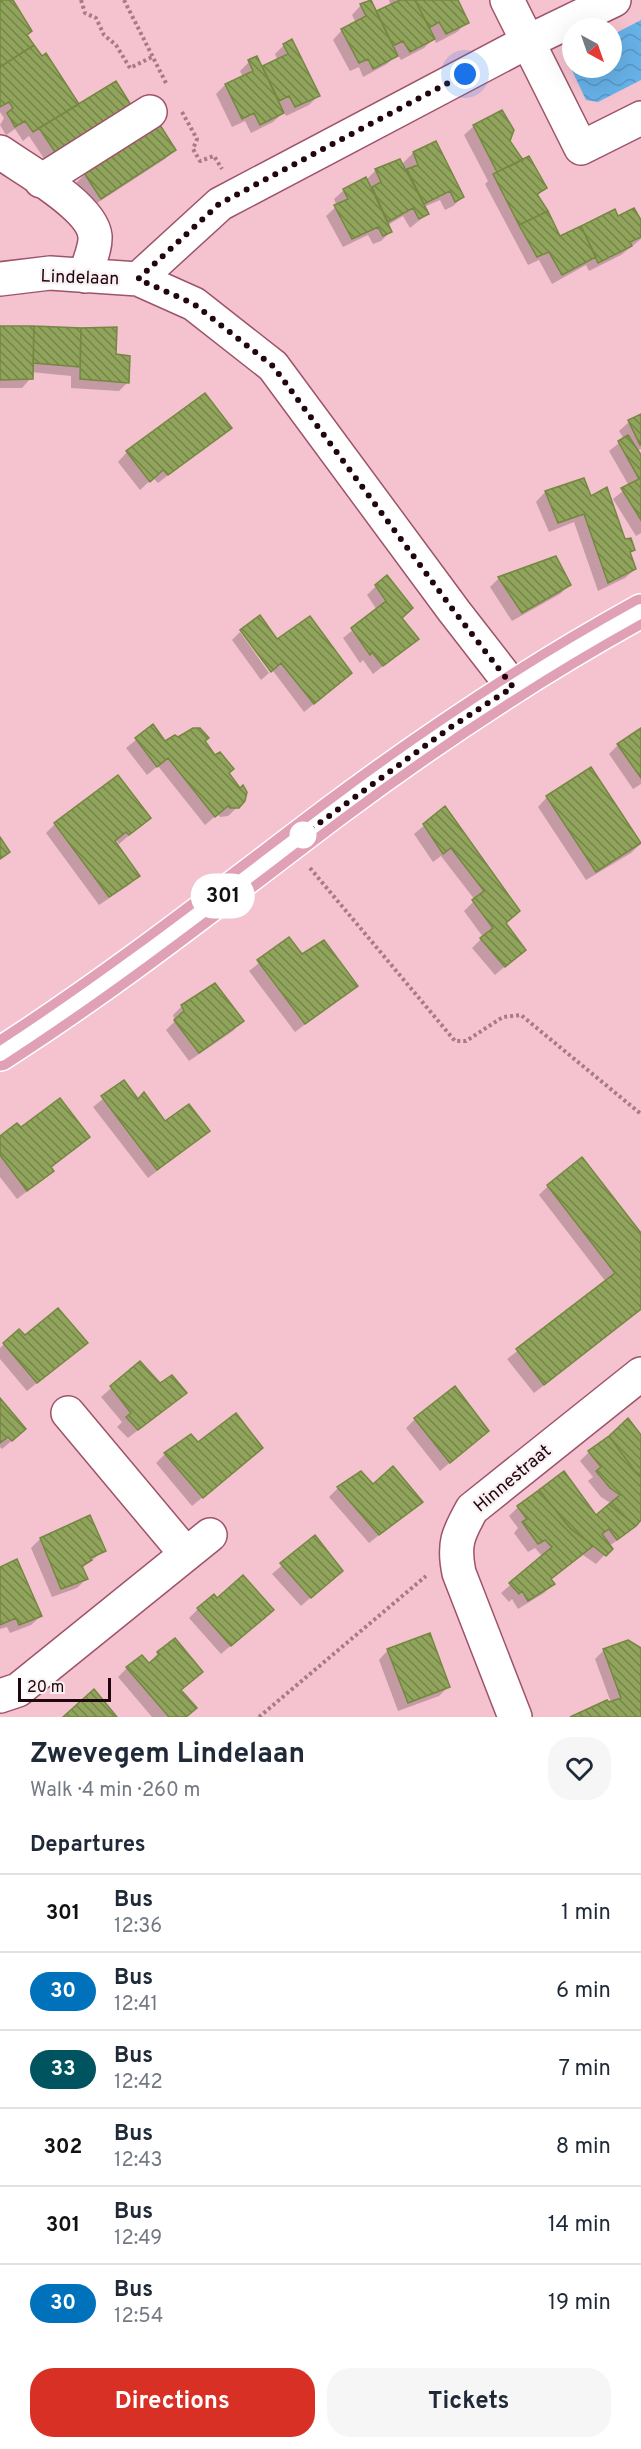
<!DOCTYPE html>
<meta charset="utf-8">
<style>
:root{--surface:#fff;--page:#f6f6f7;--text:#1f2937;--muted:#747a83;--line:#e0e1e3;--accent:#d93025}
body{margin:0;font-family:Overpass,sans-serif;background:var(--page);color:var(--text);height:100vh;display:flex;flex-direction:column;font-size:22px;white-space:nowrap}
*{box-sizing:border-box;margin:0}
p{font-size:20px;color:var(--muted)}
.icon{flex:none;width:33px;height:33px;fill:none;stroke:currentColor;stroke-width:2;stroke-linecap:round;stroke-linejoin:round}
.map{position:relative;height:1717px;overflow:hidden}
.drawer{display:flex;flex-direction:column;background:var(--surface);flex:1}
.drawer>*{flex:none}
.badge{padding:0 12px;border-radius:20px;font-size:21px;line-height:39px}
.needle{width:39px;rotate:140deg}
.buttons{position:absolute;left:562px;top:18px;display:grid;gap:12px}
.buttons a{display:grid;place-items:center;width:60px;height:60px;border-radius:50%;background:var(--surface);box-shadow:0 6px 24px #0002;font-size:30px}
.scale{position:absolute;left:18px;bottom:15px;width:93px;box-sizing:border-box;padding-left:6px;border:3px solid #21050f;border-top:0;font-size:16px;line-height:21px;white-space:nowrap;color:#21050f;-webkit-text-stroke:4px #f9f0f2;paint-order:stroke}
.you{position:absolute;width:30px;height:30px;margin:-15px;border:4px solid #fff;border-radius:50%;background:#1a73e8;box-shadow:0 0 0 9px #1a73e833}
.map>.badge{position:absolute;translate:-50% -50%;box-shadow:0 0 0 3px #fff}
h2{padding:0 30px;font-size:22px;line-height:54px}
.round{display:grid;place-items:center;flex:none;width:63px;height:63px;border-radius:24px;background:var(--page)}
.overview{display:flex;align-items:center;justify-content:space-between;height:102px;padding:0 30px}
h1{font-size:28px;font-weight:700;line-height:45px}
.button{display:flex;gap:12px;margin-top:auto;padding:12px 30px}
.button a{flex:1;height:69px;border-radius:24px;background:var(--accent);color:#fff;font-size:24px;font-weight:700;line-height:69px;text-align:center}
.button a+a{background:var(--page);color:var(--text)}
ul{padding:0;list-style:none}
li{display:flex;align-items:center;gap:18px;height:78px;padding:0 30px;border-top:2px solid var(--line)}
li div{flex:1}
li b{display:block;font-size:22px}
li em{font-style:normal}
li .badge{min-width:66px;font-weight:700;text-align:center}
.map>svg:first-child{display:block}
.water{fill:url(#water-waves)}
.shadow{fill:#0003}
.building{fill:url(#building-back-hatch);stroke:#758840;stroke-width:1.5}
.lines{fill:none;stroke-linecap:round;stroke-linejoin:round}
.minor-casing{stroke:#9d546a;stroke-width:36}
.major-casing{stroke:#fff;stroke-width:36}
.path{stroke:#a57b87;stroke-width:4;stroke-dasharray:3 3;stroke-linecap:butt}
.minor{stroke:#fff;stroke-width:33}
.major{stroke:#e0a0b5;stroke-width:33}
.line-casing{stroke:#fff;stroke-width:14}
.line{stroke:#fff;stroke-width:9}
.walk{stroke:#21050f;stroke-width:6;stroke-dasharray:0 10.8}
.stop-dot{fill:#fff;stroke:#fff;stroke-width:3}
.labels{text-anchor:middle;stroke-width:4.5;stroke-linejoin:round;paint-order:stroke}
.street-label{font-size:18px;fill:#21050f;stroke:#f9f0f2}
</style>
<div class="map">
<svg width="641" height="1717" viewBox="0 0 641 1717">
<defs>
<pattern id="water-waves" width="16" height="10" patternUnits="userSpaceOnUse" patternTransform="scale(1.5)"><rect width="16" height="10" fill="#66b1e7"/><path d="M0 5q4-4 8 0t8 0" fill="none" stroke="#5897c5"/></pattern>
<pattern id="building-back-hatch" width="6" height="6" patternUnits="userSpaceOnUse" patternTransform="scale(1.5)"><rect width="6" height="6" fill="#90a45b"/><path d="M-1 5l2 2M0 0l6 6M5-1l2 2" fill="none" stroke="#75844a"/></pattern>
</defs>
<rect width="100%" height="100%" fill="#f5c2cf"/>
<path class="water" d="M641,20V80L598,102L586,100L567,60L573,56V68H612V35Z"/>
<path class="shadow" d="M0,0H12L26,36L78,106L129,105L45,160L29,136L23,141L15,129L6,135L0,125L4,118L0,112Z
M389,0H456L467,22L457,32L436,43L434,38L424,48L401,60L397,54L387,64L363,77L359,67L350,71L333,40L342,30L356,23L352,15L361,5L375,13L391,6Z
M284,45L318,96L309,105L286,116L284,112L273,122L251,133L245,121L232,127L216,94L225,85L243,77L240,71L249,62L262,68L278,61L275,54Z
M474,126L508,142L545,188L537,196L560,238L617,218L641,224V239L621,255L589,271L586,265L552,284L539,260L528,265L485,184L488,181L464,135Z
M174,150L165,159L91,207L76,183L85,174Z
M413,153L463,197L453,206L445,210L440,200L424,207L427,214L410,228L403,216L388,225L390,232L381,241L373,244L368,235L343,247L326,216L337,206L334,199L344,190L366,180L375,171L400,161L402,164Z
M0,327L115,328V355L128,382L119,391L71,388V376L31,372V378L22,388H0Z
M641,415V449L636,451L641,458V533L636,536L613,499L629,486L609,451L624,439L619,431L629,422Z
M230,428L158,483L153,478L140,490L118,462L127,452Z
M583,480L590,498L633,550L629,554L635,569L625,578L598,591L574,522L549,532L536,502L545,492Z
M499,578L569,585L560,594L512,621L490,587Z
M376,586L417,639L373,674L363,660L360,663L343,638L377,610L367,595Z
M242,630L277,641L341,682L304,712Z
M240,632L269,673L261,680L232,640Z
M153,726L165,743L204,742L244,801L228,816L220,817L218,814L205,825L158,766L147,775L126,748Z
M641,730V784L633,789L609,754L618,745Z
M590,770L640,844L631,853L586,880L538,807L547,797Z
M445,808L505,924L524,950L495,975L472,948L483,937L464,911L475,900L441,856L433,862L414,834Z
M55,824L139,827L119,844L116,840L114,842L138,876L129,885L99,905L46,833Z
M289,939L302,957L356,986L295,1032L249,971Z
M182,1006L242,1021L233,1031L189,1061L166,1030L175,1021L173,1015Z
M124,1082L138,1100L165,1123L208,1131L148,1178L93,1107Z
M21,1129L79,1146L50,1168L52,1171L42,1180L17,1199L0,1177V1138Z
M548,1186L641,1236V1310L534,1393L507,1359L606,1282L539,1195Z
M86,1343L27,1391L0,1359V1348L4,1344Z
M140,1363L160,1385L185,1393L128,1438L117,1427L122,1422L101,1397Z
M0,1401L15,1438L2,1449L0,1447Z
M415,1419L487,1431L440,1471L406,1428Z
M641,1437V1518L625,1535L609,1546L611,1548L596,1564L583,1555L550,1580L553,1584L544,1593L518,1609L512,1599L509,1602L501,1593L543,1557L535,1548L528,1552L514,1533L518,1528L509,1516L518,1507L596,1517L612,1504L601,1497L588,1481L593,1477L580,1461L589,1452Z
M198,1444L252,1457L192,1506L156,1463L165,1454Z
M361,1473L373,1486L421,1502L369,1543L329,1497L338,1488Z
M315,1537L341,1571L301,1606L272,1574Z
M40,1539L104,1551L82,1568L86,1579L77,1588L52,1597L31,1548Z
M0,1569L41,1616L31,1625L10,1633L7,1627L0,1629Z
M217,1600L262,1619L221,1654L189,1618L198,1609Z
M388,1650L448,1687L439,1696L398,1711L379,1660Z
M604,1650H641V1717H574L613,1708L595,1659Z
M158,1653L201,1672L180,1691L195,1708L186,1717H152L118,1677L127,1668L148,1664Z"/>
<path class="building" d="M0,0H13L32,31L27,35L34,45L0,67Z
M371,0L398,56L373,69L368,59L359,63L341,29L366,16L360,4Z
M400,0H415L435,39L410,52L403,41L393,46L376,11Z
M415,0H458L469,23L446,34L439,22L429,28Z
M292,39L320,96L295,107L289,96L279,101L262,66L288,54L283,44Z
M34,45L42,56L46,53L79,104L33,132L25,121L15,127L7,113L13,108L9,102L0,107V67Z
M257,56L284,113L260,125L254,113L242,119L225,84L253,71L248,60Z
M116,81L131,105L55,152L39,128Z
M502,110L514,130L510,141L523,160L497,172L473,125Z
M160,125L176,150L101,199L84,173Z
M436,141L464,197L455,202L450,191L424,204L407,169L418,165L413,152Z
M529,156L547,188L537,194L548,211L519,225L493,174Z
M400,159L429,214L419,219L413,208L388,222L372,187L381,182L375,169Z
M366,177L392,232L383,236L378,227L352,239L334,205L348,199L343,189Z
M634,208L641,220V237L630,242L632,246L598,263L581,226L615,209L618,216Z
M548,211L560,236L581,226L596,257L562,275L549,252L537,257L519,225Z
M0,326H34L33,379L0,380Z
M34,326L81,328L80,367L33,363Z
M117,327L116,354L130,356L129,383L80,379L81,328Z
M205,393L232,428L168,475L163,470L150,482L126,451Z
M641,414V445H640L628,420Z
M628,435L641,455V520L621,488L639,479L618,441Z
M584,478L591,496L607,487L625,539L631,538L635,550L630,552L636,569L608,583L584,514L558,523L545,491Z
M556,556L571,585L522,613L498,577Z
M387,575L413,608L402,618L419,639L383,666L372,652L370,655L351,628L386,601L375,585Z
M260,615L277,639L310,616L352,673L314,704L281,663L271,672L240,630Z
M153,724L165,741L175,735L178,737L193,728H200L209,738L205,741L215,755L220,752L234,769L229,773L240,788L243,785L247,792L245,801L239,808H230L228,806L215,817L168,758L157,767L135,738Z
M641,728V778L617,744Z
M591,767L641,843L596,872L546,796Z
M118,775L151,818L129,835L126,832L115,841L140,876L109,897L54,823Z
M445,806L520,911L506,923L526,950L505,967L480,938L493,928L472,900L484,891L451,848L443,854L423,824Z
M0,837L10,852L0,859Z
M289,937L302,954L324,940L358,986L305,1024L257,960Z
M215,983L244,1021L199,1053L174,1020L184,1011L181,1005Z
M124,1080L138,1099L144,1092L165,1121L189,1104L210,1131L157,1170L101,1096Z
M60,1098L90,1137L51,1167L54,1171L27,1191L0,1155V1136L17,1123L21,1127Z
M582,1157L641,1233V1309L544,1385L516,1349L615,1273L547,1185Z
M58,1308L88,1343L37,1383L3,1343L19,1329L25,1335Z
M140,1361L160,1383L172,1375L187,1393L138,1430L126,1417L131,1413L110,1386Z
M455,1386L489,1431L450,1463L414,1418Z
M0,1398L26,1429L12,1441L8,1437L0,1443Z
M236,1413L263,1448L203,1498L164,1453L191,1434L198,1442Z
M628,1418L641,1435V1476L634,1470L609,1436Z
M609,1436L634,1470L641,1476V1520L636,1526L609,1504L620,1495L610,1488L596,1471L601,1467L588,1451Z
M393,1466L423,1502L379,1535L337,1487L361,1471L373,1484Z
M564,1471L596,1515L609,1504L636,1526L617,1540L609,1529L602,1534L613,1549L606,1556L569,1527L539,1490Z
M539,1490L571,1529L593,1546L551,1579L555,1584L528,1601L522,1591L519,1594L509,1583L552,1547L545,1540L538,1544L522,1522L527,1519L517,1506Z
M90,1515L106,1551L90,1558L92,1560L82,1566L88,1579L61,1589L40,1538Z
M315,1535L343,1571L311,1598L280,1563Z
M17,1559L42,1616L19,1625L16,1618L0,1625V1567Z
M243,1575L274,1610L231,1646L197,1608L214,1594L217,1598Z
M430,1633L450,1687L408,1703L387,1649Z
M175,1638L203,1672L181,1690L197,1708L186,1717H169L126,1667L142,1655L149,1663L159,1655L157,1652Z
M628,1640L641,1648V1717H570L607,1700L609,1702L621,1698L603,1649Z
M94,1689L117,1717H63Z"/>
<g class="lines">
<g class="minor-casing">
<path id="minor" d="M507,0L581,148L641,118
M0,152C24,169 92,206 95,236C96,248 88,264 85,276
M41,181L150,112
M0,279L50,273L138,279L194,304L273,366L454,611L513,687
M138,279L220,204L527,42L614,0
M68,1413L186,1554
M0,1696L18,1690L210,1535
M515,1717L459,1573C453,1544 458,1534 472,1509L641,1374"/>
</g>
<g class="major-casing">
<path id="major" d="M0,1054C116,980 224,894 334,811C432,738 534,670 641,611"/>
</g>
<path class="path" d="M81,0L85,13L96,18L104,35L116,45L130,68L152,57
M124,0L167,85
M182,112L197,139L193,149L200,161L214,156L222,169
M310,868L455,1041H466L503,1017L521,1015L641,1114
M259,1717L426,1576"/>
<use href="#minor" class="minor"/>
<use href="#major" class="major"/>
</g>
<g class="lines">
<g class="line-casing">
<path id="line" d="M0,1054C116,979 224,894 334,811C431,738 534,670 641,611"/>
</g>
<use href="#line" class="line"/>
<path class="walk" d="M303,835L451,727L513,687L454,611L273,366L194,304L138,279L219,204L465,74"/>
</g>
<circle class="stop-dot" cx="303" cy="835" r="12"/>
<g class="labels">
<g class="street-label">
<text transform="translate(80 277) rotate(2)" y="6">Lindelaan</text>
<text transform="translate(512 1478) rotate(-40)" y="6">Hinnestraat</text>
</g>
</g>
</svg>
<div class="buttons">
<a><svg class="needle" viewBox="-14 -14 28 28"><path d="M0-13l5 13h-10z" fill="#e53935"/><path d="M0 13l5-13h-10z" fill="#747a83"/></svg></a>
</div>
<div class="scale">20 m</div>
<div class="you" style="left:465px;top:74px"></div>
<b class="badge" style="left:223px;top:896px;background:#fff;color:#111">301</b>
</div>
<section class="drawer">
<div class="overview"><div><h1>Zwevegem Lindelaan</h1><p>Walk · 4 min · 260 m</p></div><a class="round"><svg class="icon" aria-label="heart" viewBox="0 0 24 24"><path d="M12 20l-8-8c-3-5 5-10 8-4 3-6 11-1 8 4z"/></svg></a></div>
<h2>Departures</h2>
<ul>
<li><span class="badge" style="background:#fff;color:#111">301</span><div><b>Bus</b><p>12:36</p></div><em>1 min</em></li>
<li><span class="badge" style="background:#0072bc;color:#fff">30</span><div><b>Bus</b><p>12:41</p></div><em>6 min</em></li>
<li><span class="badge" style="background:#005460;color:#fff">33</span><div><b>Bus</b><p>12:42</p></div><em>7 min</em></li>
<li><span class="badge" style="background:#fff;color:#111">302</span><div><b>Bus</b><p>12:43</p></div><em>8 min</em></li>
<li><span class="badge" style="background:#fff;color:#111">301</span><div><b>Bus</b><p>12:49</p></div><em>14 min</em></li>
<li><span class="badge" style="background:#0072bc;color:#fff">30</span><div><b>Bus</b><p>12:54</p></div><em>19 min</em></li>
</ul>
<div class="button"><a>Directions</a><a>Tickets</a></div>
</section>
